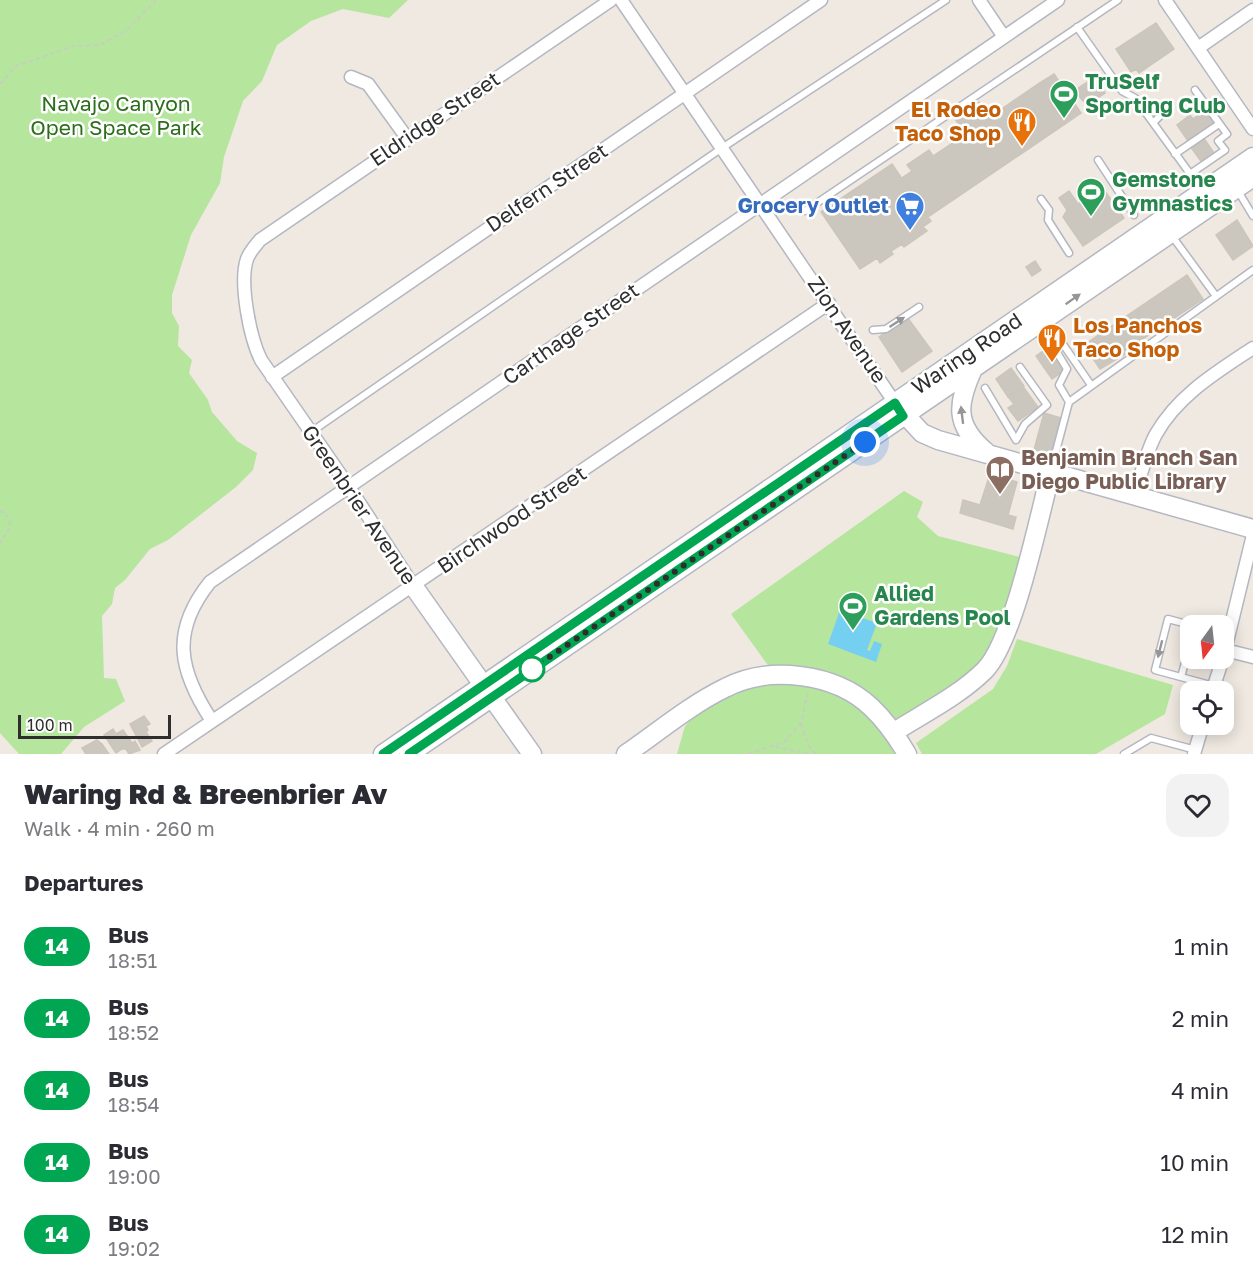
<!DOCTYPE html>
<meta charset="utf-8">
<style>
:root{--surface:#fff;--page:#f2f2f3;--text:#2b2b33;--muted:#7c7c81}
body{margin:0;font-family:"Golos Text",sans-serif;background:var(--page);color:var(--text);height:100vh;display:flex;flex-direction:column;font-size:22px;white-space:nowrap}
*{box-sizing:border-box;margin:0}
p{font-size:20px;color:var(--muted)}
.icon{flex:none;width:33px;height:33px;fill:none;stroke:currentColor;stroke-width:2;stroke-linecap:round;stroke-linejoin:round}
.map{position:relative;height:754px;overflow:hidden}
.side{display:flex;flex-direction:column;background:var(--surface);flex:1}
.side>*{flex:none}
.badge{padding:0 12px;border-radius:20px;font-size:21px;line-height:39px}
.needle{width:39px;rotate:195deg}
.controls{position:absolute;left:1180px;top:615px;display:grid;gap:12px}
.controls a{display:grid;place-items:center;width:54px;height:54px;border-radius:12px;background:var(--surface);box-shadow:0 3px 15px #0003;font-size:30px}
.scale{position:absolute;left:18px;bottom:15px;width:153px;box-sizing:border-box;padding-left:6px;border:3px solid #2e2e2e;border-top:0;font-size:16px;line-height:21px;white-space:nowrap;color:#2e2e2e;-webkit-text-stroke:4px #fff;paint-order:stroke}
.you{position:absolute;width:30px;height:30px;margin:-15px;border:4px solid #fff;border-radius:50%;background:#1a73e8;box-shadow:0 0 0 9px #1a73e833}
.map>.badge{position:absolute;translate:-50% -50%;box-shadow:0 0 0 3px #fff}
h2{padding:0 24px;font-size:22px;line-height:54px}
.round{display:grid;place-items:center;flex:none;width:63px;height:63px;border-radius:18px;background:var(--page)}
.summary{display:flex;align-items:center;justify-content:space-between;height:102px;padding:0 24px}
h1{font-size:28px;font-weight:800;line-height:45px}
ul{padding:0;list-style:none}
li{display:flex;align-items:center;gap:18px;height:72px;padding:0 24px}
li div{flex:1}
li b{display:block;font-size:22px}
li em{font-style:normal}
li .badge{min-width:66px;font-weight:700;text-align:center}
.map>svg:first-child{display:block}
.green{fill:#b6e59e}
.water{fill:#75cff0}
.building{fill:#cbc7bf;stroke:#cbc5ba;stroke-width:1.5}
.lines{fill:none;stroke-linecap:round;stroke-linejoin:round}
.lane-casing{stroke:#b4b7c1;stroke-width:9}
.street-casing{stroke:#b4b7c1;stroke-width:15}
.secondary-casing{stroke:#b4b7c1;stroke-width:21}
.path{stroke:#c9c9c9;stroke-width:1.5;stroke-dasharray:4.5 3;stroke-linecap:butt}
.lane{stroke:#fff;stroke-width:6}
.street{stroke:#fff;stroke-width:12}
.secondary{stroke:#fff;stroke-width:18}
.oneway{fill:#969696}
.line-casing{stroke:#fff;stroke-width:14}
.line{stroke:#00a651;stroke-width:9}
.walk{stroke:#2e2e2e;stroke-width:6;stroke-dasharray:0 10.8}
.stop-dot{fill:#fff;stroke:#00a651;stroke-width:3}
.labels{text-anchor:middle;stroke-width:5;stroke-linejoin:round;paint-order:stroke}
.leisure-label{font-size:21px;font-weight:bold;fill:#27864d;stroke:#fff;text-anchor:start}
.park-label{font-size:21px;fill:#2c6e1b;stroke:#fff}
.food-label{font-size:21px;font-weight:bold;fill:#c56008;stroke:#fff;text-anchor:end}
.street-label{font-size:21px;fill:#2e2e2e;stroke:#fff}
.shop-label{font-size:21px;font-weight:bold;fill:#366cbe;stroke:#fff;text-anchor:end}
.education-label{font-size:21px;font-weight:bold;fill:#785e54;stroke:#fff;text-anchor:start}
</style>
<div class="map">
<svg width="1253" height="754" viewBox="0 0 1253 754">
<rect width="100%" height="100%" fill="#efe9e1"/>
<path class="green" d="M0,0H408L389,18L343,9L311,21L277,45L262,81L243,101L224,157L220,183L191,235L172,295V313L179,326L178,346L192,360L189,373L208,400L212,412L237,441L257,453L253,470L236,487L168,540L150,549L125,580L115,588L112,604L102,616L104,678L116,679L125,701L84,727L61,754H19L0,733Z
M904,491L923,502L917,517L938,536L1024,558L994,657L895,732L907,754H677L685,726L716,693L775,675L731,614Z
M1017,639L1173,685L1165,714L1096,754H922L916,743L993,689L1007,666Z"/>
<path class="water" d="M840,610L877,623L867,650L870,651L874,641L882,644L876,662L828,644Z"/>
<path class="building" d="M1156,23L1174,49L1139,73L1136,69L1131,72L1116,49Z
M1054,74L1081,113L1065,124L1038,84Z
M1095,77L1105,93L1087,105L1074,91Z
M1038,84L1065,124L928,217L902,178L912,171L907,165L929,150L933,156L960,138L956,132L961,128L955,119L979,102L986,112L996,105L1000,110Z
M1205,110L1214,123L1188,141L1177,125L1190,115L1193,119Z
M1203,137L1216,156L1203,164L1190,146Z
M892,164L931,221L923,227L927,231L904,247L902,244L891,251L893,254L880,263L877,258L860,269L821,212Z
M1102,187L1124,218L1083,246L1063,217L1067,210L1059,198L1069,191L1078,204Z
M1237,220L1253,246L1233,260L1216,235Z
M1035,261L1041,270L1032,276L1026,267Z
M1187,275L1203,299L1137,343L1139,346L1100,369L1084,345Z
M907,317L932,351L902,372L879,337Z
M1049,347L1065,370L1052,379L1036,356Z
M1011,368L1024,386L1008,397L996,379Z
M1024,388L1038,407L1018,421L1008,408L1014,404L1009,398Z
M1044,413L1061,418L1051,454L1034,450Z
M990,474L1017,482L1008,515L1016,517L1013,529L960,513L963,500L980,505Z
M144,716L150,724L146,726L148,730L146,732L152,741L142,747L130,724Z
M113,729L116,734L123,730L132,743L135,741L140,750L129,754L126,749H122L116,753L104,735Z
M97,740L102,744L109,754H86L82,748Z"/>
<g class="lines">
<g class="lane-casing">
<path id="lane" d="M1077,27L1122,91L1135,98L1191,175
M1153,123L1161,115
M1175,154L1219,124
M1098,160L1134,215
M1190,174L1225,150L1218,141L1227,134L1195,90
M1238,191L1253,216
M1041,199L1049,210L1048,220L1069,253
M805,211L1118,0
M1172,236L1216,296
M1047,321L1091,385
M873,330L886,329L919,307
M1060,340L1055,349L1067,369L1059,385L1069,402
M985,388L1016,440
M311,432L722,148L946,0
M1016,440L1025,424L1047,405L1020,367
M1051,470L1069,402L1253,270
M1194,626L1168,619L1155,670L1214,686
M1181,677L1191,641
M1124,754L1151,738L1196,750"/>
</g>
<g class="street-casing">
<path id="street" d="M621,0L895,403
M979,0L1004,37
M1165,0L1253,129
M1198,48L1253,10
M351,77L368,84L407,138
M272,377L821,0
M1134,496C1141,476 1146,452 1156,434C1178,395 1217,372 1253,348
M414,587L349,487L261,360C250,338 239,283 247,259C250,251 255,246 260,240L611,0
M1225,650L1253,657
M1224,654L1253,535
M1212,692L1223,658
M212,721C179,671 170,632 210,582L1058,0
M164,754L829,303
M1194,754L1203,724"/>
</g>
<g class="secondary-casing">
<path id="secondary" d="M973,369C957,404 954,425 986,452
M898,407L922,433L938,440L1253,529
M414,587L532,754
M894,732C924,713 960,695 985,670C1014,640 1039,517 1051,471
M383,754L1253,157
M409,754L1253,177
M626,754C658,732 690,705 725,688C769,665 835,673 871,707C886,721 897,737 907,754"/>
</g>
<path class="path" d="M0,84L16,66L73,46L100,45L126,31L156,0
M0,203V204
M0,510L10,519L9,529L0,543
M801,724L808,745L816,754
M775,747L810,754
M748,754L784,742L801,723L808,693"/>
<use href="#lane" class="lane"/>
<use href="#street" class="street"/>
<use href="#secondary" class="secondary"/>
</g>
<defs><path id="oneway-solid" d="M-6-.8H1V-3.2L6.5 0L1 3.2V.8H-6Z" transform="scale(1.5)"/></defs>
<g class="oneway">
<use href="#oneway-solid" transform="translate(1073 299) rotate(-35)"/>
<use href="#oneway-solid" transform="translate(897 322) rotate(-33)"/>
<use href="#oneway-solid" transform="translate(962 415) rotate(-97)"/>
<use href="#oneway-solid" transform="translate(1160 649) rotate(104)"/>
</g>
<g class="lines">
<g class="line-casing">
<path id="line" d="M383,754L895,403L903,416L409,754"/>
</g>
<use href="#line" class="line"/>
<path class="walk" d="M532,669L865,442"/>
</g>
<defs>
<g id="stadium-pin" transform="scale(1.5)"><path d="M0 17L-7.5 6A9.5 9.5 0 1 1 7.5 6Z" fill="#2e9e5b" stroke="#fff"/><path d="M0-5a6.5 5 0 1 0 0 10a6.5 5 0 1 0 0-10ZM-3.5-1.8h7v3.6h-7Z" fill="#fff"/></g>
<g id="restaurant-pin" transform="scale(1.5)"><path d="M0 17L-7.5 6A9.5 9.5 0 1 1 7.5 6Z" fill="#e8710a" stroke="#fff"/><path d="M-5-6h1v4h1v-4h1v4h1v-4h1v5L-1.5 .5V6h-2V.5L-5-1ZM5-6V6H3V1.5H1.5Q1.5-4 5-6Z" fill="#fff"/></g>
<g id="supermarket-pin" transform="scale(1.5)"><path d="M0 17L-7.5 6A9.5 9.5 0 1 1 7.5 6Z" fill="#3f7fe0" stroke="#fff"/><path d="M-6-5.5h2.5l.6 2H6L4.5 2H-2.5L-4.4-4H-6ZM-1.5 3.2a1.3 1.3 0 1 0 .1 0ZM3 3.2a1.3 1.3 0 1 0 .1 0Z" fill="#fff"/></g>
<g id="library-pin" transform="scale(1.5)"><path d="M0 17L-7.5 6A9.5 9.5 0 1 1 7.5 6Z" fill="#8d6e63" stroke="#fff"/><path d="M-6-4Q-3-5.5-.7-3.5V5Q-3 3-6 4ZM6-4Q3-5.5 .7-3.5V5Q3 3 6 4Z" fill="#fff"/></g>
</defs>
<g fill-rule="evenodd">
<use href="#stadium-pin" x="1064" y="94"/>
<use href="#restaurant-pin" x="1022" y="122"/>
<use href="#stadium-pin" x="1091" y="192"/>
<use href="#supermarket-pin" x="910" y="206"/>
<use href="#restaurant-pin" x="1052" y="338"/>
<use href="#library-pin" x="1000" y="470"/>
<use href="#stadium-pin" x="853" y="606"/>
</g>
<circle class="stop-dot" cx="532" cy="669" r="12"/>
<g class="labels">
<g class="leisure-label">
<text x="1085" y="89">TruSelf<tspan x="1085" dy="24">Sporting Club</tspan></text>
<text x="1112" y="187">Gemstone<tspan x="1112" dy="24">Gymnastics</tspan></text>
<text x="874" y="601">Allied<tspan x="874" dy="24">Gardens Pool</tspan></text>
</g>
<g class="park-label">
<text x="116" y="111">Navajo Canyon<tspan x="116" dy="24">Open Space Park</tspan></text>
</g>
<g class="food-label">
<text x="1001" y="117">El Rodeo<tspan x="1001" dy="24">Taco Shop</tspan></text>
<text x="1073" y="333" text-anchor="start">Los Panchos<tspan x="1073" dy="24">Taco Shop</tspan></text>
</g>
<g class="street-label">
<text transform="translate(435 119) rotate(-34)" y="7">Eldridge Street</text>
<text transform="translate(547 188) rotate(-34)" y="7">Delfern Street</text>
<text transform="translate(847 330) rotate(56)" y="7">Zion Avenue</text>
<text transform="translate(571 334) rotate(-35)" y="7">Carthage Street</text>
<text transform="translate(967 354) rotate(-34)" y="7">Waring Road</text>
<text transform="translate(359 505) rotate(56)" y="7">Greenbrier Avenue</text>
<text transform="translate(512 520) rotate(-34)" y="7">Birchwood Street</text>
</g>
<g class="shop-label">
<text x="889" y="213">Grocery Outlet</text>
</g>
<g class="education-label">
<text x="1021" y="465">Benjamin Branch San<tspan x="1021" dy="24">Diego Public Library</tspan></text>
</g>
</g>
</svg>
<div class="controls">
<a><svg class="needle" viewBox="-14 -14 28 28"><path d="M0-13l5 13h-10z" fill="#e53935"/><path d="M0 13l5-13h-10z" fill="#7c7c81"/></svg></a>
<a><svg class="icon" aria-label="locate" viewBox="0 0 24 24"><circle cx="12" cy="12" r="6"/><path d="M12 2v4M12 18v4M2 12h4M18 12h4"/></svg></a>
</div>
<div class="scale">100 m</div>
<div class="you" style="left:865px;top:442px"></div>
</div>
<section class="side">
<div class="summary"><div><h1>Waring Rd &amp; Breenbrier Av</h1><p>Walk · 4 min · 260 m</p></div><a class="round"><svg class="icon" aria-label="heart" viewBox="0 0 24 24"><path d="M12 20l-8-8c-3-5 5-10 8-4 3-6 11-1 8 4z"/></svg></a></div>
<h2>Departures</h2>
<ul>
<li><span class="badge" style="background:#00a651;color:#fff">14</span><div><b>Bus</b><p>18:51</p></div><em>1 min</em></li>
<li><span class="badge" style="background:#00a651;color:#fff">14</span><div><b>Bus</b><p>18:52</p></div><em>2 min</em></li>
<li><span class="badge" style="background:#00a651;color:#fff">14</span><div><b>Bus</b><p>18:54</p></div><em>4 min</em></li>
<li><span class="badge" style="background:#00a651;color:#fff">14</span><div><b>Bus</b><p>19:00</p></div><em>10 min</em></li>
<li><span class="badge" style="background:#00a651;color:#fff">14</span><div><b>Bus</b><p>19:02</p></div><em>12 min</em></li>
</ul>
</section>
